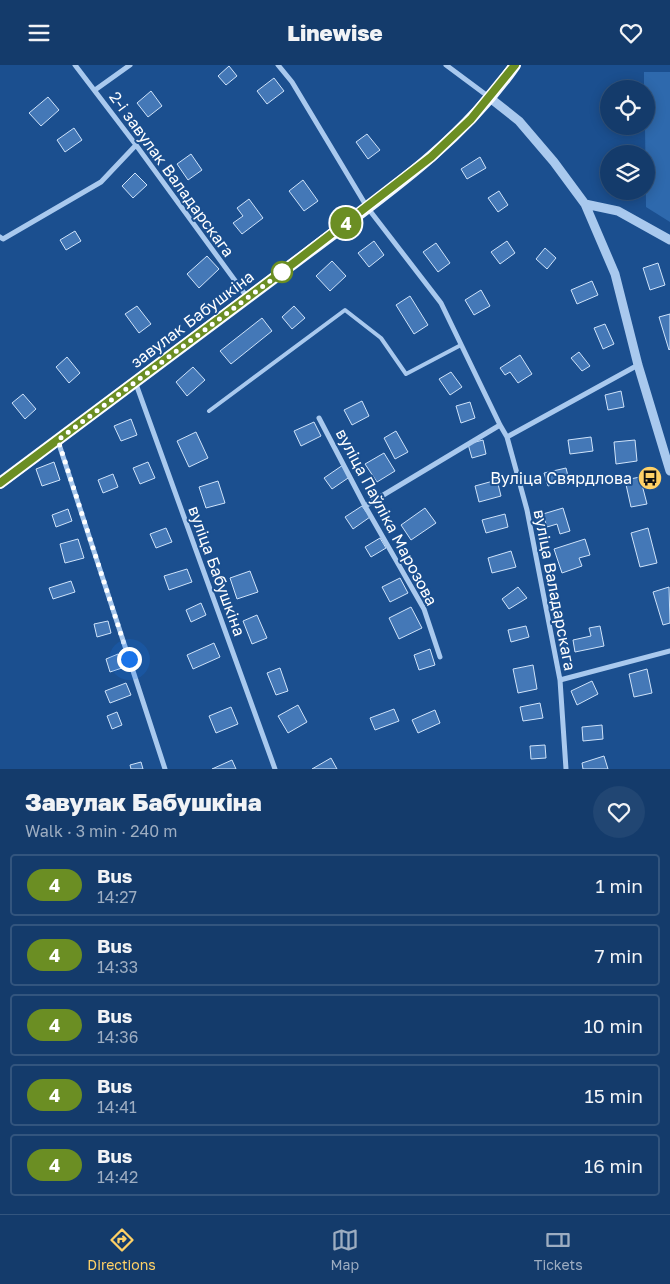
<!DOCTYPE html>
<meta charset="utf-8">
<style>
:root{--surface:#143b6b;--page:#214673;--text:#f1f3f6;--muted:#9dadc1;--line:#33557e;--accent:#ffd166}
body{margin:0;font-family:"Golos Text",sans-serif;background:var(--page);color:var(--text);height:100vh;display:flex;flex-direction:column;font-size:19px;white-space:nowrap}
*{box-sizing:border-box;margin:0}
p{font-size:16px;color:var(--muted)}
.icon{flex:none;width:28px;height:28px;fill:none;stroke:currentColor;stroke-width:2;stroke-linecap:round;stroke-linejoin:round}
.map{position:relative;height:704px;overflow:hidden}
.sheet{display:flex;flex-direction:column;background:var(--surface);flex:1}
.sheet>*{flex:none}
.badge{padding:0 10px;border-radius:16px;font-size:18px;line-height:32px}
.controls{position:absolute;left:600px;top:15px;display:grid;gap:10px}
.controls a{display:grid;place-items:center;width:55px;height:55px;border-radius:50%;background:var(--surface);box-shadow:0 2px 12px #0003,0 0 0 1px var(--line);font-size:25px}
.you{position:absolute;width:25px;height:25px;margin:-12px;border:4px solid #fff;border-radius:50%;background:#1a73e8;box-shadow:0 0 0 8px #1a73e833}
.map>.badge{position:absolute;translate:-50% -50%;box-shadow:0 0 0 2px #fff}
.round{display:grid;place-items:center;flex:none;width:52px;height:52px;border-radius:26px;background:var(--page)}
.summary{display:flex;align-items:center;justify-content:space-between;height:85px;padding:0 25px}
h1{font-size:24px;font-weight:800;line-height:38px}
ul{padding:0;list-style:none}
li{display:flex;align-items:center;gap:15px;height:62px;margin:0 10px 8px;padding:0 15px;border:2px solid var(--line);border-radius:5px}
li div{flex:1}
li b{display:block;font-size:19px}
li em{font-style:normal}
li .badge{min-width:55px;font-weight:700;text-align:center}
header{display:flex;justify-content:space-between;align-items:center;height:65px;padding:0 25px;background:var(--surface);font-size:22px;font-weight:800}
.tab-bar{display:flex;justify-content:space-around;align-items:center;height:70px;border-top:1px solid var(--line);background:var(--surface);font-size:14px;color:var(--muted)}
.tab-bar a{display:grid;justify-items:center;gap:2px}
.tab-bar .selected{color:var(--accent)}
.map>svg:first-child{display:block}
.green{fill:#2e69ad}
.building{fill:#4478b7;stroke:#cfe3fa}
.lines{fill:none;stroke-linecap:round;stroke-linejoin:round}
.service{stroke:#a9c9ee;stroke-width:4}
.minor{stroke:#a9c9ee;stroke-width:5}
.tertiary{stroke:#a9c9ee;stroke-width:9}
.primary{stroke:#f0f6ff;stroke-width:12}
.line-casing{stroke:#fff;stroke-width:11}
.line{stroke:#6b8e23;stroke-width:8}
.walk{stroke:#fff;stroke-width:5;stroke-dasharray:0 9}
.stop-dot{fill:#fff;stroke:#6b8e23;stroke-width:2.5}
.labels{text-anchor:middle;stroke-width:4;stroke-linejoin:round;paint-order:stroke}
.street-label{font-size:16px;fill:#fff;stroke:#1b4f8f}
.poi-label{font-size:16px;fill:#fff;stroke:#1b4f8f;text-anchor:end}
</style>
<header><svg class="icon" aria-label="menu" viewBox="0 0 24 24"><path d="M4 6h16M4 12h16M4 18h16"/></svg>Linewise<svg class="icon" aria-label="heart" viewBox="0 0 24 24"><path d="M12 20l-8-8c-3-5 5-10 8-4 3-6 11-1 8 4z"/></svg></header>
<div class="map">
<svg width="670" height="704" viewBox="0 0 670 704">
<rect width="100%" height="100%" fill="#1b4f8f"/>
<path class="green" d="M644,7H670V157L646,142L645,61H646V24H644Z"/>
<path class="building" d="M229,1L237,11L226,20L218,11Z
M274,13L284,26L267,39L257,26Z
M151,26L162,41L148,52L137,38Z
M48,32L59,45L41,61L29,48Z
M74,63L82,75L65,87L57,75Z
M367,69L380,85L368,94L356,77Z
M191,89L202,105L188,115L177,99Z
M480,92L486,103L467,114L461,104Z
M135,108L147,120L133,133L122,121Z
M303,115L318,136L304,146L289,126Z
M499,126L508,140L498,147L488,133Z
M249,134L263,153L242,169L233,158L243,151L237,143Z
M75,166L81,176L66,185L60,175Z
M374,176L384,190L369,202L358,188Z
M507,176L515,188L500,199L491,187Z
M436,178L450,198L438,207L423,187Z
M545,183L556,193L547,204L536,194Z
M207,191L219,204L199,223L187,209Z
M332,196L346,211L330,226L316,211Z
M658,198L665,220L650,225L643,203Z
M592,216L598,230L577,239L571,225Z
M481,225L490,241L474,250L465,235Z
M410,231L428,260L414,269L396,240Z
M137,241L151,259L139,268L125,249Z
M294,241L305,253L292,264L282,252Z
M670,249V284L669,285L659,252Z
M262,253L272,266L231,299L220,286Z
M605,259L614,279L603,284L594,263Z
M579,287L590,301L582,306L571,293Z
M520,290L532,309L518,318L510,307L505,310L500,303Z
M67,292L80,308L69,318L56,302Z
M193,302L205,315L187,331L176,317Z
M451,307L462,322L450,330L439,314Z
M621,326L624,342L608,345L605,330Z
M23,329L36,344L25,354L12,338Z
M362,336L369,351L352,360L344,345Z
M470,337L475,353L461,358L456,341Z
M131,354L137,370L121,376L114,361Z
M314,357L321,371L301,381L294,366Z
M396,366L408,387L395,394L384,373Z
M196,367L208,393L189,402L177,376Z
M591,372L593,386L570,389L568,375Z
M483,375L486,389L472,393L468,379Z
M635,375L637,396L616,399L614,377Z
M384,388L395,406L377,417L365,399Z
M54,397L60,415L42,421L36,404Z
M148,397L155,413L140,419L133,403Z
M343,400L351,411L332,424L324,413Z
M566,403L569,415L548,421L544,408Z
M113,409L118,422L103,428L98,415Z
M640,412L647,439L631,442L625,415Z
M497,415L501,431L479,437L475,421Z
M218,416L225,438L206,443L199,422Z
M362,441L370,452L353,464L345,452Z
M425,443L436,458L411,475L401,460Z
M563,443L570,466L560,469L557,459L547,462L543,449Z
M68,444L72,456L56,462L52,450Z
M505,449L508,462L486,468L482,455Z
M166,463L172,477L156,483L150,469Z
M648,463L657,498L640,502L631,468Z
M380,473L386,483L371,492L365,482Z
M78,474L84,493L65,498L60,479Z
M585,474L590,490L579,493L582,501L562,508L554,484Z
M511,486L516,502L492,508L488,493Z
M187,504L192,517L169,525L164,511Z
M250,506L258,527L237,534L230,513Z
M400,513L408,528L390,537L382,522Z
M71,516L75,527L53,534L49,523Z
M518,522L527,533L509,544L502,534Z
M669,522L670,558L663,560L653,527Z
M201,538L206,550L191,557L186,545Z
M411,542L422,563L399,574L389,553Z
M257,550L267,573L252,579L243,556Z
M108,556L111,568L97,572L94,559Z
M526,561L529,572L511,577L508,565Z
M600,561L604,581L575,587L573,575L591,571L589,563Z
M214,578L220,592L193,604L187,590Z
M430,584L435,600L419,605L414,590Z
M118,589L122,603L110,607L106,594Z
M533,600L537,624L518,628L513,604Z
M280,603L288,626L276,630L267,608Z
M647,604L652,628L634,632L629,609Z
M592,616L598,629L577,640L571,626Z
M126,618L131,630L110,638L105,626Z
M540,638L543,653L523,656L520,642Z
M298,640L307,657L288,668L278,651Z
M231,642L238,659L216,668L209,651Z
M394,644L399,656L375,665L370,653Z
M435,645L440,658L418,668L412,655Z
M117,647L122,660L112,664L107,651Z
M602,660L603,674L583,676L582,662Z
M545,680L546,693L531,694L530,681Z
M604,691L608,704H583L582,698Z
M331,693L337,704H312Z
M232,695L236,704H212Z
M141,697L143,704H131L130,700Z"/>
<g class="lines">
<path class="service" d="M209,346L345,245L381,273L406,309L461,280"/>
<path class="minor" d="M75,0L136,80L247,232
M278,0L292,17L367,142L441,238L500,360L507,372L527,445L560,615L566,704
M446,0L489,32
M95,25L130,0
M0,172L3,174L101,117L136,80
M136,319L275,704
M319,353L365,441L424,544L440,592
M507,372L638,300
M58,376L165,704
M365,441L500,360
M560,615L670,586"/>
<path class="tertiary" d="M490,33L519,56L554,97L585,139L615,209L638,300L670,406
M585,139L618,146L670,175"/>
<path class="primary" d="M0,418C102,342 204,266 306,189C380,133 461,78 515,0"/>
</g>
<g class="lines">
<g class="line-casing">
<path id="line" d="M0,418L295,197L431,92L471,54L515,0"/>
</g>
<use href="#line" class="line"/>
<path class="walk" d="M129,594L58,375L282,207"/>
</g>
<defs>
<g id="bus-disc" transform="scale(1.25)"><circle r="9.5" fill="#ffd166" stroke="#1b4f8f"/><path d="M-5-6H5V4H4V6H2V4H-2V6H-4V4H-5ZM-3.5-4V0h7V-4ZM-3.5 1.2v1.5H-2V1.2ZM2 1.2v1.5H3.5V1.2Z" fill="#111"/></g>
</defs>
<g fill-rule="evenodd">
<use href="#bus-disc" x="650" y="413"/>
</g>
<circle class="stop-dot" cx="282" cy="207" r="10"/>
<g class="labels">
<g class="street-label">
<text transform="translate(172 109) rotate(54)" y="6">2-і завулак Валадарскага</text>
<text transform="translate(192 254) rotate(-37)" y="6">завулак Бабушкіна</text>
<text transform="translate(387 452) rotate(62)" y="6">вуліца Паўліка Марозова</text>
<text transform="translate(217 506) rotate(70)" y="6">вуліца Бабушкіна</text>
<text transform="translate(555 525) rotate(79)" y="6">вуліца Валадарскага</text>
</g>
<g class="poi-label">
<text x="632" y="419">Вуліца Свярдлова</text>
</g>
</g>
</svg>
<div class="controls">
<a><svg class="icon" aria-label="locate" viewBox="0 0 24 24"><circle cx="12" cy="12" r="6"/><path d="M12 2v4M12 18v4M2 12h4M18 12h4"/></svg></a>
<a><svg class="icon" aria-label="layers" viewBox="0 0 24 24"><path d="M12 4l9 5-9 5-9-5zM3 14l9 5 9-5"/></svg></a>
</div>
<div class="you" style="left:129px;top:594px"></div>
<b class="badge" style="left:346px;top:158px;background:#6b8e23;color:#fff">4</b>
</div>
<section class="sheet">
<div class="summary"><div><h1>Завулак Бабушкіна</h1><p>Walk · 3 min · 240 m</p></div><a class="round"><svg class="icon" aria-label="heart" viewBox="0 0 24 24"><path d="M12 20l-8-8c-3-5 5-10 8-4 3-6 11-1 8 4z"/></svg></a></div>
<ul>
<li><span class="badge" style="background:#6b8e23;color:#fff">4</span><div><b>Bus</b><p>14:27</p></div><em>1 min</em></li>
<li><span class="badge" style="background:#6b8e23;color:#fff">4</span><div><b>Bus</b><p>14:33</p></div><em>7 min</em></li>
<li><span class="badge" style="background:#6b8e23;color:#fff">4</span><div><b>Bus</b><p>14:36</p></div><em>10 min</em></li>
<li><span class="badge" style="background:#6b8e23;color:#fff">4</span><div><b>Bus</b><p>14:41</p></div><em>15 min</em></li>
<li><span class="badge" style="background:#6b8e23;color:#fff">4</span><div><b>Bus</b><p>14:42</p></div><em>16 min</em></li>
</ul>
</section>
<nav class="tab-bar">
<a class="selected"><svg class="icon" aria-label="directions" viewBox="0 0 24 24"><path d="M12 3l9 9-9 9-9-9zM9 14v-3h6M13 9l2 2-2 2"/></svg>Directions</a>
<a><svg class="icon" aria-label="map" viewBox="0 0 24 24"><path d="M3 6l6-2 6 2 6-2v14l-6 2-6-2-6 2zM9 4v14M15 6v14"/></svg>Map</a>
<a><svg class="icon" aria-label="tickets" viewBox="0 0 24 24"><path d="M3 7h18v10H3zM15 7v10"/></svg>Tickets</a>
</nav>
